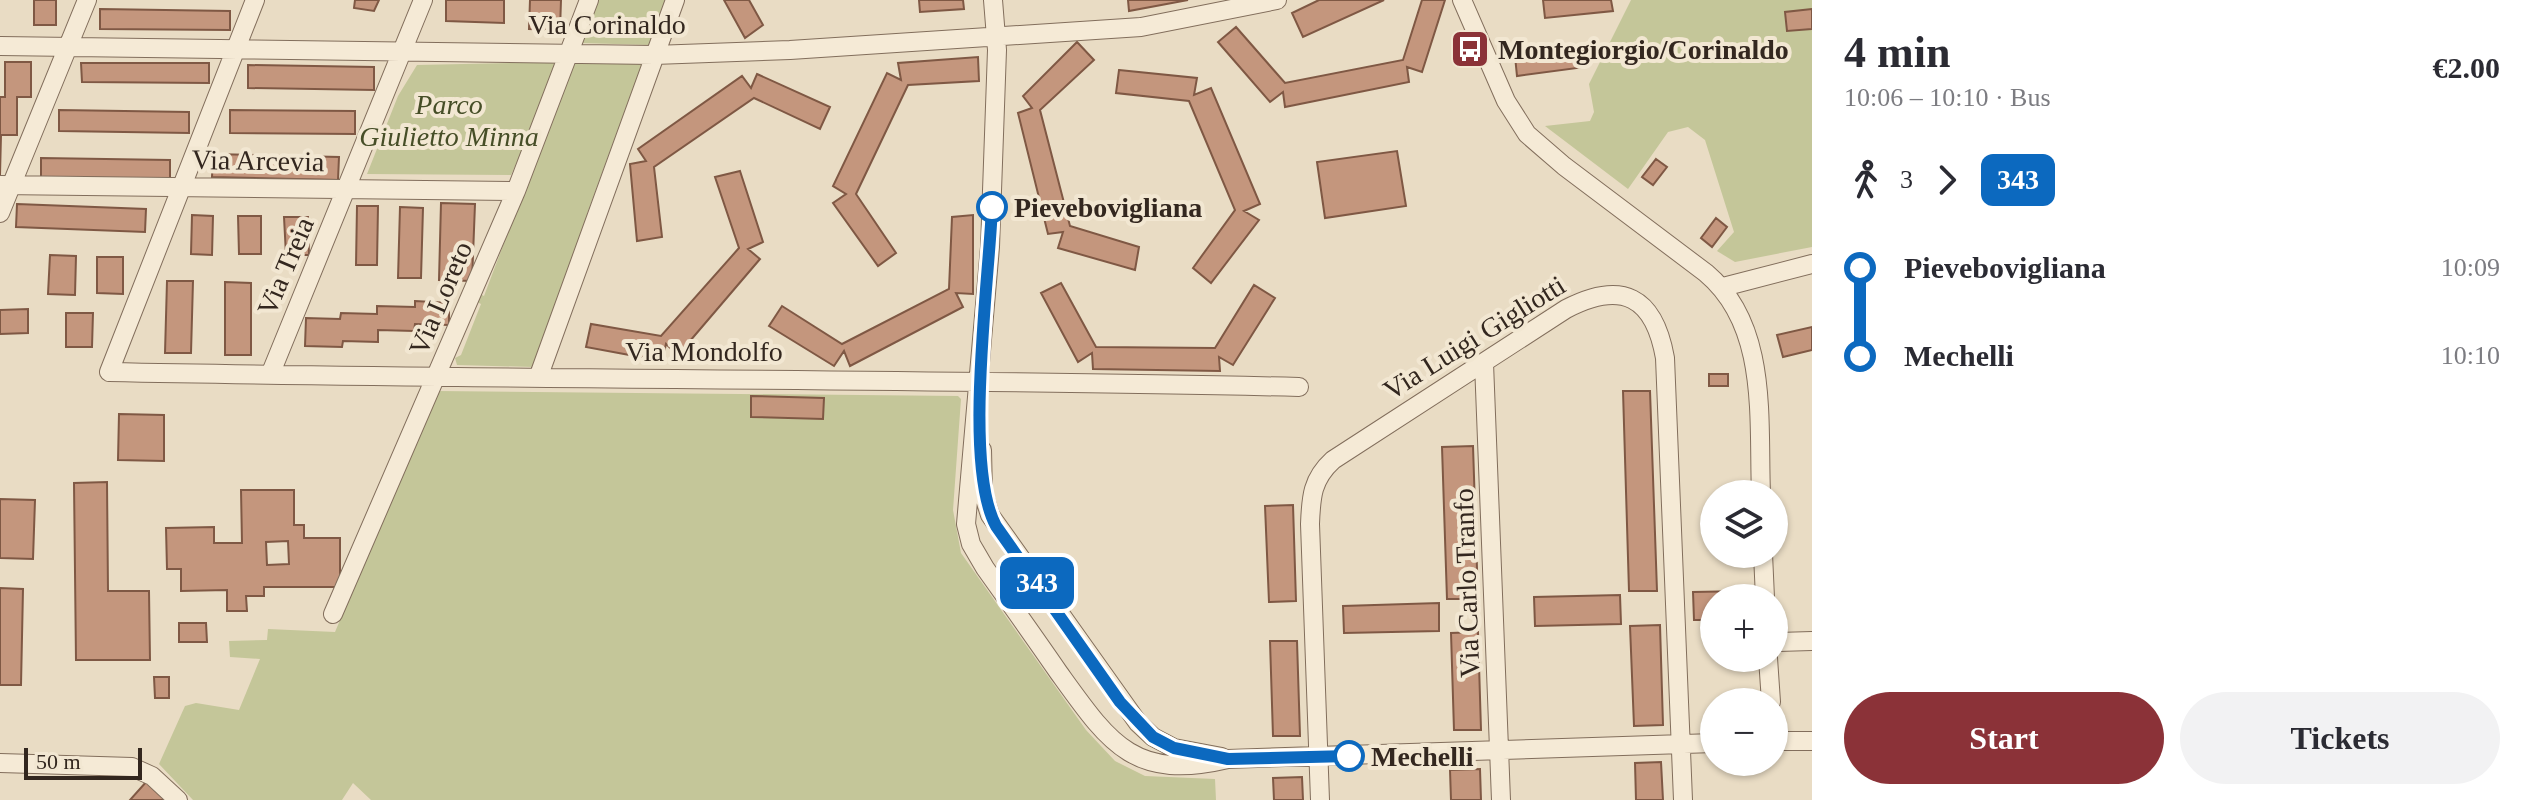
<!DOCTYPE html>
<meta charset="utf-8">
<style>
:root{--surface:#fff;--page:#f2f2f3;--text:#2b2b33;--muted:#7c7c81;--accent:#8b3238}
body{margin:0;font-family:"Times New Roman",serif;background:var(--page);color:var(--text);height:100vh;display:flex;flex-direction:column;font-size:30px;white-space:nowrap}
*{box-sizing:border-box;margin:0}
p{font-size:26px;color:var(--muted)}
.icon{flex:none;width:44px;height:44px;fill:none;stroke:currentColor;stroke-width:2;stroke-linecap:round;stroke-linejoin:round}
.map{position:relative;flex:1;overflow:hidden}
.drawer{display:flex;flex-direction:column;background:var(--surface);width:720px}
.drawer>*{flex:none}
.badge{padding:0 16px;border-radius:12px;font-size:28px;line-height:52px}
.controls{position:absolute;left:1700px;top:480px;display:grid;gap:16px}
.controls a{display:grid;place-items:center;width:88px;height:88px;border-radius:50%;background:var(--surface);box-shadow:0 2px 6px #0004;font-size:40px}
.scale{position:absolute;left:24px;bottom:20px;width:118px;box-sizing:border-box;padding-left:8px;border:4px solid #33271f;border-top:0;font-size:22px;line-height:28px;white-space:nowrap;color:#33271f;-webkit-text-stroke:6px #f2e7d2;paint-order:stroke}
.map>.badge{position:absolute;translate:-50% -50%;box-shadow:0 0 0 4px #fff}
.legs{display:flex;align-items:center;gap:12px;height:88px;padding:0 32px;font-size:26px}
.legs p{margin-inline-start:auto}
.overview{display:flex;align-items:center;justify-content:space-between;height:136px;padding:0 32px}
h1{font-size:44px;font-weight:700;line-height:60px}
.cta{display:flex;gap:16px;margin-top:auto;padding:16px 32px}
.cta a{flex:1;height:92px;border-radius:48px;background:var(--accent);color:#fff;font-size:32px;font-weight:700;line-height:92px;text-align:center}
.cta a+a{background:var(--page);color:var(--text)}
ul{padding:0 32px;list-style:none}
li{display:flex;align-items:center;gap:28px;height:88px;font-size:30px}
li i{display:grid;place-items:center;width:12px;height:100%;margin:0 10px;background:currentColor}
li i::after{content:'';width:20px;height:20px;margin:-10px;border:6px solid;border-radius:50%;background:var(--surface)}
li p{margin-inline-start:auto}
li:first-child i{background:linear-gradient(#0000 50%,currentColor 0)}
li:last-child i{background:linear-gradient(currentColor 50%,#0000 0)}
main{display:flex;flex:1;min-height:0}
.map>svg:first-child{display:block}
.green{fill:#c4c699}
.building{fill:#c4967d;stroke:#7f5844;stroke-width:2;fill-rule:evenodd}
.lines{fill:none;stroke-linecap:round;stroke-linejoin:round}
.minor-casing{stroke:#826e5c;stroke-width:20}
.minor{stroke:#f5ead6;stroke-width:18}
.line-1-casing{stroke:#fff;stroke-width:18}
.line-1{stroke:#0c69bf;stroke-width:12}
.stop-1-dot{fill:#fff;stroke:#0c69bf;stroke-width:4}
.labels{text-anchor:middle;stroke-width:8;stroke-linejoin:round;paint-order:stroke}
.street-label{font-size:28px;fill:#33271f;stroke:#f2e7d2}
.poi-label{font-size:28px;font-weight:bold;fill:#33271f;stroke:#f2e7d2;text-anchor:start}
.park-label{font-size:28px;font-style:italic;fill:#464e27;stroke:#f2e7d2}
.stop-label{font-size:28px;font-weight:bold;fill:#33271f;stroke:#f2e7d2;text-anchor:start}
</style>
<main>
<div class="map">
<svg width="1812" height="800" viewBox="0 0 1812 800">
<rect width="100%" height="100%" fill="#e9dcc4"/>
<path class="green" d="M599,0H665L651,45L580,43Z
M1631,0H1812V247L1735,262L1717,251L1734,232L1705,140L1688,127L1668,132L1628,189L1545,126L1590,121L1594,112L1589,84Z
M557,62L559,69L511,175L367,174L398,96L417,65Z
M572,63L642,64L640,81L636,80L587,214L591,216L588,224H584L534,367L457,365L455,358L461,355L481,304L477,302L480,294L484,296Z
M437,391L958,396L961,399L953,510L961,553L1086,730L1115,761L1145,776L1215,779L1216,800H371L353,783L342,800H193L159,764L185,706L196,703L239,710L260,659L230,657L229,641L267,640L268,629L335,632Z"/>
<path class="building" d="M34,0H56V25H34Z
M355,0H379L374,11L354,8Z
M446,0H504V23L446,21Z
M530,0H561L560,30L529,29Z
M724,0H749L763,25L745,38Z
M919,0H963L964,9L920,12Z
M1128,0H1188L1129,11Z
M1319,0H1384L1303,37L1292,13Z
M1422,0H1445L1422,72L1407,67L1409,82L1285,107L1283,92L1270,102L1218,42L1236,27L1285,83L1403,60Z
M1543,0H1611L1613,11L1545,18Z
M100,9L230,11V30L100,29Z
M1812,9V29L1787,31L1785,12Z
M1077,42L1094,60L1040,110L1070,226L1139,247L1135,270L1058,248L1063,232L1048,234L1018,113L1032,108L1023,96Z
M1583,48L1585,67L1517,76L1515,56Z
M978,57L979,81L908,85L856,194L896,253L878,266L833,203L846,194L833,186L887,73L901,80L898,63Z
M5,62H31V97H17V135H1L0,175V97H5Z
M81,63H209V83L82,82Z
M248,65L374,67V90L248,88Z
M1119,70L1197,78L1194,95L1211,88L1260,204L1244,211L1259,220L1211,283L1193,268L1235,210L1189,101L1116,93Z
M757,74L830,107L820,129L754,98L654,167L662,237L637,241L630,164L646,161L638,149L742,76L751,88Z
M59,110L189,112V133L59,131Z
M230,110L355,111V134L230,133Z
M1397,151L1406,206L1325,218L1317,162Z
M213,154L339,157L338,180L212,177Z
M41,158L170,160V179L41,177Z
M1656,159L1667,167L1653,185L1642,177Z
M740,171L763,242L748,249L760,259L678,355L666,344L662,361L586,347L591,324L661,336L739,248L715,177Z
M441,203L475,204L472,281L439,280Z
M17,204L146,209L145,232L16,227Z
M357,206H378L377,265H356Z
M400,207L423,208L421,278H398Z
M192,215L213,216L212,255L191,254Z
M973,215V294L956,293L963,307L850,366L844,351L834,366L769,326L782,306L842,344L949,289L952,217Z
M238,216H261V254H239Z
M284,217H308L309,255H286Z
M1716,218L1727,227L1712,247L1701,238Z
M50,255L76,256L75,295L48,294Z
M97,257H123V294L97,293Z
M167,281H193L191,353H165Z
M225,282L251,283V355H225Z
M1061,283L1096,347L1215,348L1254,285L1275,298L1233,365L1219,357L1220,371L1093,369L1092,353L1078,362L1041,293Z
M415,301L449,303V325L415,324L414,331L378,330V342L343,341L342,347L305,346L306,318L340,319L341,313L377,314V306L415,307Z
M28,309V333L0,334V310Z
M66,313H93L92,347H66Z
M1812,327V350L1783,357L1777,335Z
M1709,374H1728V386H1709Z
M1623,391H1650L1657,591H1629Z
M751,396L824,398L823,419L751,417Z
M119,414L164,415V461L118,460Z
M1473,446L1478,599H1447L1442,447Z
M107,482L108,591H149L150,660H76L74,483Z
M241,490H294V525H304V538H340V587H264V596H246L247,611H227V590L181,591V569H167L166,528L214,527V543H242ZM288,541L289,564L267,565L266,542Z
M0,499L35,500L33,559L0,558Z
M1293,505L1296,601L1269,602L1265,506Z
M0,588L23,589L21,685H0Z
M1745,591L1746,598H1714V620H1694L1693,592Z
M1620,595L1621,624L1535,626L1534,597Z
M1439,603V631L1344,633L1343,606Z
M179,623H206L207,642H179Z
M1660,625L1663,725L1634,726L1630,626Z
M1478,632L1481,730H1454L1451,633Z
M1270,641H1297L1300,736H1273Z
M154,677H169V698H155Z
M1661,762L1663,800H1636L1635,763Z
M1480,769L1481,800H1451L1450,770Z
M1302,777L1303,800H1274L1273,778Z
M147,781L166,800H130Z"/>
<g class="lines">
<g class="minor-casing">
<path id="minor" d="M255,0L109,372C506,380 902,378 1299,387
M993,0L997,50L990,247L966,524L971,544L985,568C1010,603 1035,638 1059,673C1110,744 1134,781 1228,759L1714,743
M1462,0L1506,101L1527,134L1564,166L1706,273C1769,326 1758,419 1761,494
M0,46L654,55L790,50L1141,27L1277,0
M0,185L516,191
M0,213L87,0
M1723,287L1812,264
M1484,363L1501,800
M270,375L423,0
M538,378L675,0
M982,450L983,493L990,515L1138,723L1153,737L1174,748L1222,757
M1763,554L1765,598
M333,614L516,191L589,0
M1774,642L1812,641
M1768,658L1771,702
M1774,741H1812
M0,763L132,767L152,776L178,800
M1320,800L1310,524C1311,497 1312,479 1333,460L1566,309C1622,280 1654,296 1665,358L1683,800"/>
</g>
<use href="#minor" class="minor"/>
</g>
<g class="lines">
<g class="line-1-casing">
<path id="line-1" d="M992,207C989,282 963,465 996,526L1120,702L1153,737L1174,748L1228,759L1349,756"/>
</g>
<use href="#line-1" class="line-1"/>
</g>
<defs>
<g id="bus-square" transform="scale(2)"><rect x="-9" y="-9" width="18" height="18" rx="4" fill="#8b3238" stroke="#f2e7d2"/><path d="M-5-6H5V4H4V6H2V4H-2V6H-4V4H-5ZM-3.5-4V0h7V-4ZM-3.5 1.2v1.5H-2V1.2ZM2 1.2v1.5H3.5V1.2Z" fill="#fff"/></g>
</defs>
<g fill-rule="evenodd">
<use href="#bus-square" x="1470" y="49"/>
</g>
<g class="stop-1-dot">
<circle cx="992" cy="207" r="14"/>
<circle cx="1349" cy="756" r="14"/>
</g>
<g class="labels">
<g class="street-label">
<text x="607" y="34">Via Corinaldo</text>
<text transform="translate(258 160) rotate(1)" y="10">Via Arcevia</text>
<text transform="translate(285 266) rotate(-67)" y="10">Via Treia</text>
<text transform="translate(440 298) rotate(-67)" y="10">Via Loreto</text>
<text transform="translate(1474 337) rotate(-32)" y="10">Via Luigi Gigliotti</text>
<text x="704" y="361">Via Mondolfo</text>
<text transform="translate(1466 583) rotate(-92)" y="10">Via Carlo Tranfo</text>
</g>
<g class="poi-label">
<text x="1498" y="59">Montegiorgio/Corinaldo</text>
</g>
<g class="park-label">
<text x="449" y="114">Parco<tspan x="449" dy="32">Giulietto Minna</tspan></text>
</g>
<g class="stop-label">
<text x="1014" y="217">Pievebovigliana</text>
<text x="1371" y="766">Mechelli</text>
</g>
</g>
</svg>
<div class="controls">
<a><svg class="icon" aria-label="layers" viewBox="0 0 24 24"><path d="M12 4l9 5-9 5-9-5zM3 14l9 5 9-5"/></svg></a>
<a>+</a>
<a>−</a>
</div>
<div class="scale">50 m</div>
<b class="badge" style="left:1037px;top:583px;background:#0c69bf;color:#fff">343</b>
</div>
<section class="drawer">
<div class="overview"><div><h1>4 min</h1><p>10:06 – 10:10 · Bus</p></div><b>€2.00</b></div>
<div class="legs"><svg class="icon" aria-label="walk" viewBox="0 0 24 24"><circle cx="13" cy="4" r="2"/><path d="M13 8l-2 6 4 7M11 14l-3 7M7 12l3-4h3l4 4"/></svg>3<svg class="icon" aria-label="forward" viewBox="0 0 24 24"><path d="M9 5l7 7-7 7"/></svg><b class="badge" style="background:#0c69bf;color:#fff">343</b></div>
<ul>
<li><i style="color:#0c69bf"></i><b>Pievebovigliana</b><p>10:09</p></li>
<li><i style="color:#0c69bf"></i><b>Mechelli</b><p>10:10</p></li>
</ul>
<div class="cta"><a>Start</a><a>Tickets</a></div>
</section>
</main>
